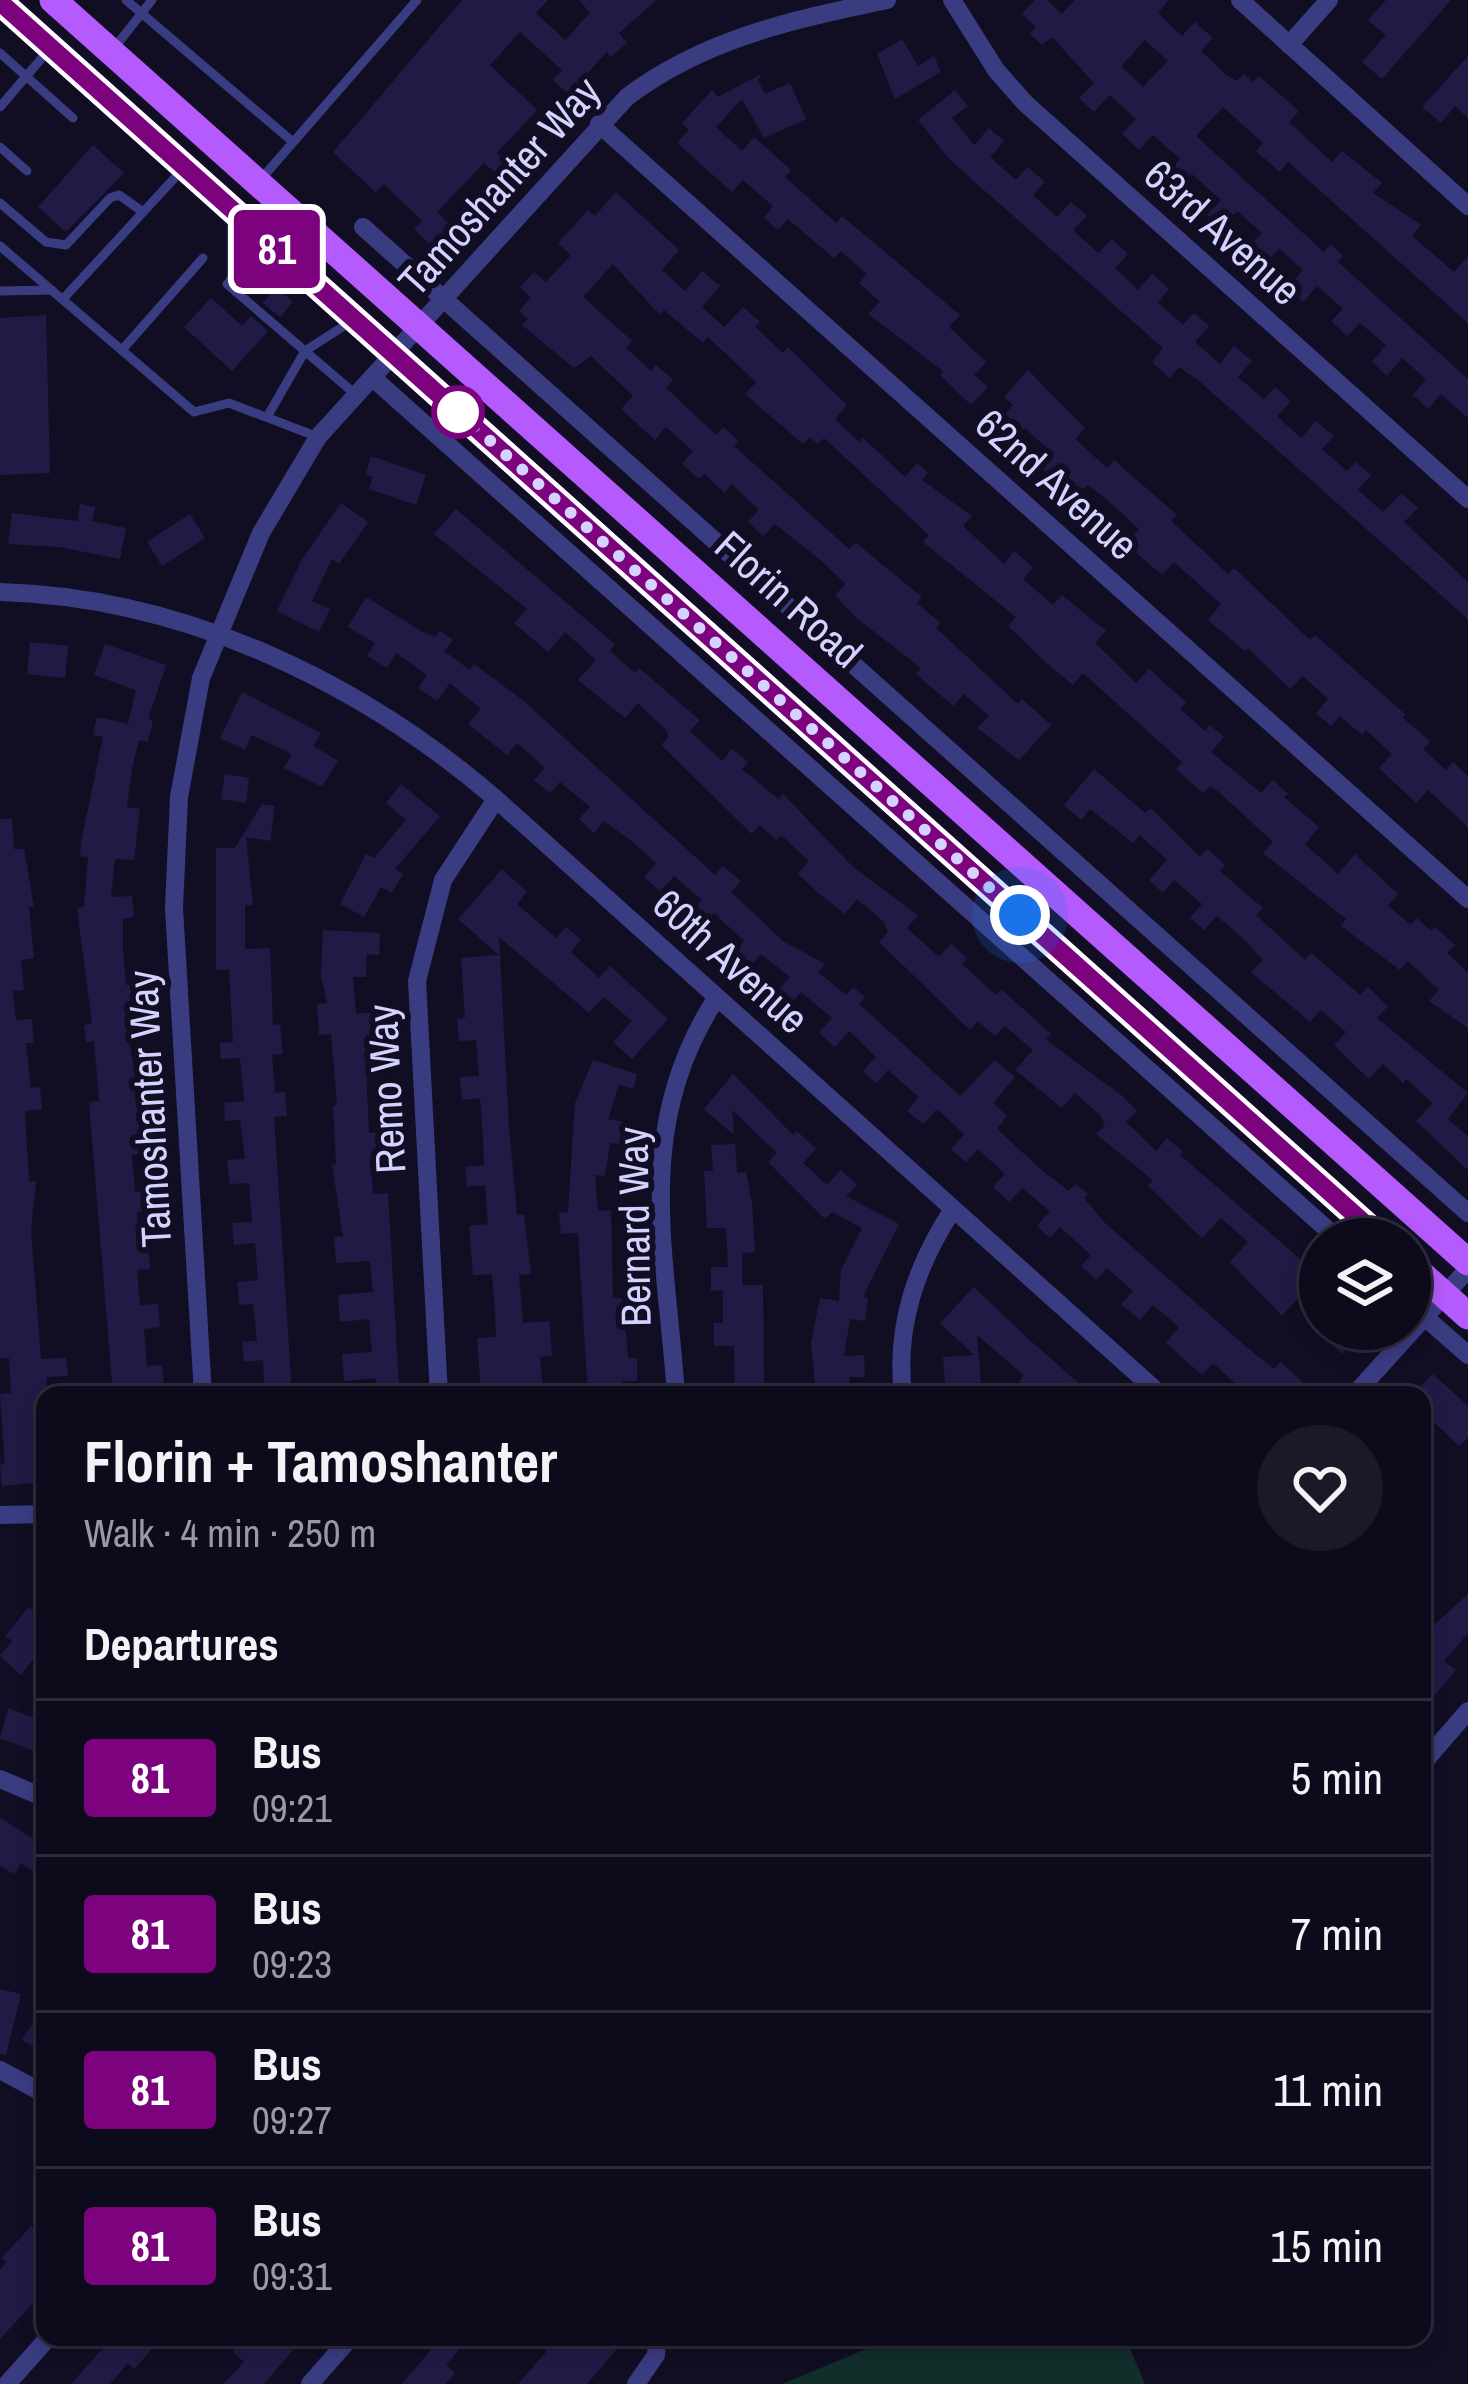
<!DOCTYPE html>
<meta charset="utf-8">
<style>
:root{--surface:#0d0a1b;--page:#1b1828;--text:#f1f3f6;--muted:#9a9aa3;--line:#2d2b3a}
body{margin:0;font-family:"Archivo Narrow",sans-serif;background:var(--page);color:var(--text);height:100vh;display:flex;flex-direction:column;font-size:45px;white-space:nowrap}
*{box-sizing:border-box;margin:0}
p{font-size:39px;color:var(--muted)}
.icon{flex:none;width:66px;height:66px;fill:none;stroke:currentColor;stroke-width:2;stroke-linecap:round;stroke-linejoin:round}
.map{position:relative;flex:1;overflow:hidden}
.panel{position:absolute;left:36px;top:1386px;width:1395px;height:960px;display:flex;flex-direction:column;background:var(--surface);border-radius:24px;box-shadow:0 6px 18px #0003,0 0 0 3px var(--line)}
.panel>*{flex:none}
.badge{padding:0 24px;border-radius:9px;font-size:42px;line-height:78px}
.fabs{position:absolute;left:1299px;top:1218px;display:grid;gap:24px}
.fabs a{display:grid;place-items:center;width:132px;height:132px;border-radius:50%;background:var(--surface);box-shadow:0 6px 18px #0003,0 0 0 3px var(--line);font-size:60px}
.you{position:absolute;width:60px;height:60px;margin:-30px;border:9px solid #fff;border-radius:50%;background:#1a73e8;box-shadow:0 0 0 18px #1a73e833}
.map>.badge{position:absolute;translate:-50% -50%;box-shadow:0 0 0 6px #fff}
h2{padding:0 48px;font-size:45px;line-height:108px}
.round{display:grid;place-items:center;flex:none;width:126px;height:126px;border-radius:63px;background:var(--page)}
.summary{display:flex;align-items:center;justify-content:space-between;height:204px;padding:0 48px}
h1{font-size:57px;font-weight:700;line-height:90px}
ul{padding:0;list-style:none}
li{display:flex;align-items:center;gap:36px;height:156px;padding:0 48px;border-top:3px solid var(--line)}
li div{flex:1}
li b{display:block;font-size:45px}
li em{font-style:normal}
li .badge{min-width:132px;font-weight:700;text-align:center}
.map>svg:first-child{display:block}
.green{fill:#112e2b}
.building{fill:#201b45;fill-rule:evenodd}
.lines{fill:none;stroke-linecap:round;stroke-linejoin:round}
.lane{stroke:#3a3c82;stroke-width:9}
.street{stroke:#3a3c82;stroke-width:18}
.primary{stroke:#b55afd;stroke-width:27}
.line-casing{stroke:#fff;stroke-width:27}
.line{stroke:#7c027e;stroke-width:18}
.walk{stroke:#d4d2ff;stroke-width:12;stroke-dasharray:0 21.6}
.stop-dot{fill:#fff;stroke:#7c027e;stroke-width:6}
.labels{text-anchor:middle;stroke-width:12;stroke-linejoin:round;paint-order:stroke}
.street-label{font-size:42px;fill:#d4d2ff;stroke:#110e24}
</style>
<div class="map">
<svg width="1468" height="2384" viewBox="0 0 1468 2384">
<rect width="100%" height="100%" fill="#110e24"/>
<path class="green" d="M895,2337H1125L1145,2384H782Z"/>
<path class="building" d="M462,0H548L536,13L565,40L590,13L579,0H657L619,33L627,43L611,57L607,52L568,94L553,80L562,70L520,32L490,65L537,110L497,153L509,164L498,175L484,163L437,212L453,228L434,248L414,229L422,221L384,184L376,193L333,152Z
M1035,0H1047L1062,14L1075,0H1169L1158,13L1182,36L1195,22L1213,38L1201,51L1226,75L1237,81L1244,74L1253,82L1259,76L1299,111L1289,122L1332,162L1342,151L1382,183L1373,193L1421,225L1412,236L1454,272L1468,256V323L1288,162L1280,172L1256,151L1263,143L1223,107L1196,136L1324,252L1330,244L1343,256L1338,262L1468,379V418L1441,394L1428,409L1413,395L1426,379L1402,358L1387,376L1372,362L1386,345L1360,323L1347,336L1331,321L1343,309L1317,286L1303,302L1287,288L1303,270L1279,248L1266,263L1248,249L1262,233L1237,211L1221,228L1207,215L1221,200L1192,174L1180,188L1166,175L1180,159L1153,135L1139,150L1122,134L1136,119L1110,95L1094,112L1079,98L1094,83L1052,37L1042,45L1030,34L1036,27L1022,14ZM1145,40L1168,61L1143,87L1121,66Z
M1386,0H1451L1382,79L1362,62L1386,35L1368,20Z
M902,39L918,66L934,56L941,72L895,99L877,54Z
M1468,56V118L1455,106L1441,123L1422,107Z
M761,74L758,81L765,94L790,83L806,119L764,138L742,99L716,127L742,151L754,137L791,170L785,177L836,223L842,216L960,315L949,327L986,362L974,375L988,387L971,405L940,375L943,371L868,314L880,302L859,283L867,274L841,251L834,258L788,219L778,230L764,218L773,206L743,180L732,192L677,143L689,130L682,123L712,90L718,97Z
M955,90L968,106L952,118L974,145L989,128L1004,141L990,157L1016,180L1028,167L1045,182L1033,195L1057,217L1071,202L1087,216L1073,230L1098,253L1112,239L1128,254L1115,268L1138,290L1152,274L1169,289L1158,303L1183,325L1194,313L1209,326L1195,342L1220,364L1234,346L1252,361L1238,377L1264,399L1275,387L1291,401L1277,416L1301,438L1316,421L1334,436L1322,449L1347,471L1355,462L1371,475L1358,490L1383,512L1401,493L1418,508L1404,522L1468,582V619L1198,380L1179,367L1170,378L1152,362L1163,348L951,161L918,120Z
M93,145L124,173L66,232L38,207Z
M616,192L679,250L662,270L685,291L702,271L720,286L702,307L724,327L743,307L760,322L755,327L783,353L788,347L847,405L835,419L859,442L863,438L905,477L917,463L928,473L922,480L972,516L963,526L1004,564L1014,551L1033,567L1023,579L1053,605L1062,595L1106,631L1095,643L1136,683L1149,669L1186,702L1180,709L1205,731L1210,725L1224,737L1211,752L1261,793L1273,780L1288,794L1284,797L1319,827L1305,844L1338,874L1355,854L1398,894L1388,906L1411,925L1417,918L1431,931L1435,927L1455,945L1447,953L1468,973V1028L1429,1001L1439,990L1408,961L1400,970L1341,926L1346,919L1263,853L1273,842L1219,792L1210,786L1203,793L1176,769L1182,762L1083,673L1073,685L1042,659L1008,626L1016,617L923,542L929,535L824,438L818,444L810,437L803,444L745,394L756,382L708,337L703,343L664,310L659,314L613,264L583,297L632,341L626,348L651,371L656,365L673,380L666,388L716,435L723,427L739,441L734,446L849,549L856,543L922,597L917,603L940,623L936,628L1018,704L1022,699L1051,725L1019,760L977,728L989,716L964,694L953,706L916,674L921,668L854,616L835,595L846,584L818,558L775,524L763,536L748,522L759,510L732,484L725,493L704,474L699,479L682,464L693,451L666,427L655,440L621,409L633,396L591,356L574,368L522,325L528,319L519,311L531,298L520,287L534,272L546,282L571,255L558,243L588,210L595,216Z
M276,287L293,302L280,317L263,303Z
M211,298L242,326L251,316L268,331L232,371L184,327Z
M46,315L50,473L0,475V318Z
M1028,370L1085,428L1075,439L1107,468L1114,460L1177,515L1171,521L1228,574L1234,568L1310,640L1315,635L1406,715L1403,718L1430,741L1423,749L1446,770L1453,762L1468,776V827L1428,790L1416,803L1379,768L1392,754L1366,730L1362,735L1340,716L1331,726L1316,713L1328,699L1303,676L1290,689L1248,648L1245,651L1208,620L1221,604L1174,562L1162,575L1126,544L1139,529L1104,497L1087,485L1076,496L1054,479L1035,462L1048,449L1025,428L1012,442L994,426L1013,405L1004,397Z
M371,456L426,475L416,505L369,489L373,477L366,474Z
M341,503L368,522L339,564L332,559L312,601L330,609L319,632L277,611L301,561Z
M80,504L95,507L92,521L126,528L120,559L59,547L8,544L12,513L77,521Z
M456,509L615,644L610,651L635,673L639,668L700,720L690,731L722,761L732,749L748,762L742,769L778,799L783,794L853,867L918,915L907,928L939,957L951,944L967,958L962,964L996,995L1001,989L1051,1034L1046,1040L1121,1095L1137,1111L1126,1122L1156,1151L1167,1138L1183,1152L1180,1155L1320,1276V1316L1299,1297L1282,1316L1230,1262L1248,1242L1221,1218L1202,1238L1148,1186L1153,1180L1096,1134L1105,1126L1101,1116L1075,1093L1062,1108L1015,1070L1033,1050L1005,1026L995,1036L978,1021L970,1030L879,942L888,932L884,922L857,899L845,914L816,891L798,874L809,861L781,835L776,840L760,825L752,834L661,745L669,737L665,729L638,703L625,718L578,680L596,660L565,632L548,652L514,623L527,609L434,534Z
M190,514L205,538L162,566L147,542Z
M366,597L421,631L436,637L440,631L453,640L444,651L470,670L474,664L525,702L715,875L723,866L741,881L731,892L783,941L825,964L818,972L846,995L853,987L865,997L859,1004L960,1096L995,1060L1015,1077L993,1103L1007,1116L997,1129L1045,1173L1069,1191L1075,1184L1088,1194L1084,1198L1105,1223L1244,1345L1274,1369L1280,1362L1305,1384L1296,1395H1248L1213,1363L1202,1375L1166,1343L1179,1327L1153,1305L1140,1320L1121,1304L1133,1291L1107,1268L1096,1280L1081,1266L1091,1255L1060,1227L1050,1238L1037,1226L1050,1211L1022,1188L1009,1202L993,1187L1005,1174L978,1149L966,1162L951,1149L964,1134L937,1109L923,1124L907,1111L919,1097L888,1070L876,1083L863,1071L876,1057L849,1031L835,1047L819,1033L832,1018L801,992L789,1006L775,994L790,977L761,954L748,969L732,954L744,941L714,913L701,927L688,916L702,900L674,876L660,891L644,877L656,863L630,840L604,821L594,833L579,819L590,807L560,782L550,793L534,780L545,768L517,743L507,755L468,724L481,709L450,683L437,701L418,688L427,675L396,653L387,668L367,656L375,643L348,627Z
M30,642L68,646L65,678L27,674Z
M105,644L166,665L148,719L153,720L148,742L139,740L132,768L127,807L140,809L134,860L115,859L111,897L132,896L134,917L123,919V949L126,985L138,984L141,1033L128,1034L149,1153L132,1155L135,1192L152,1191L153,1211L137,1212L139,1249L148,1248L150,1269L137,1270L140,1305L158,1304L160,1327L144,1329L147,1366L162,1365L164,1385L144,1386V1395H113L89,1102L99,1101L94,1041L86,1042L84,1025L92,1024L77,908L84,907L88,857L80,856L82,837L103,737L93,735L97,717L128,724L136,690L94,675Z
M242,692L321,733L313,746L338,761L322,787L284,768L292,754L252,735L245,750L220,738Z
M1094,769L1145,813L1151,808L1200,857L1207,849L1225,865L1220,871L1263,908L1256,915L1305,960L1311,953L1360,995L1368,987L1388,1006L1377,1018L1468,1093L1448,1119L1468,1136V1170L1416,1121L1433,1103L1406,1079L1403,1083L1383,1064L1369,1079L1334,1045L1346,1032L1321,1010L1310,1022L1251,972L1263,960L1247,942L1217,916L1204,930L1190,918L1202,904L1174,880L1163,893L1149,880L1167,860L1140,835L1133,843L1090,809L1081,820L1064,805Z
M225,774L249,778L246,803L221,799Z
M401,784L440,816L395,869L403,874L392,893L381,887L364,917L340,904L366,854L374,858L406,820L386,803Z
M262,804L275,806L270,841L246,837L253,905H245V949L270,948L273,1025L280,1024L283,1054L272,1055L275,1093L285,1092L287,1116L274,1117L292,1395H265L263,1360L244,1362L242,1342L257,1341L253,1304L239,1305L237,1282L258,1280L255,1243L234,1245L232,1223L252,1222L249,1183L230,1184L227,1160L245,1159L240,1120L225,1121L224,1103L244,1101L240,1058L221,1059L220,1043L233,1042L229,970H216V848H235Z
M12,818L14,849H24L34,907H29L34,958L21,960L24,990L13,991L16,1020L32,1019L34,1043H26L31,1088L40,1087L42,1109L25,1111L29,1182L36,1181L31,1230L41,1359L66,1358L68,1376L47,1377L45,1415L38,1416L44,1482L2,1486L0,1464L5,1463L0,1394L11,1393L9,1358H0V819Z
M502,869L527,892L517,904L556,938L566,927L581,939L571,952L599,978L610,966L668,1019L632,1059L613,1042L632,1021L604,997L589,1013L499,937L509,1128L517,1215L524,1214L531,1274L519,1275L523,1323L549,1321L552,1356L540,1357L543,1390L527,1395L481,1392L477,1338L496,1337L495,1312L492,1274L473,1275L469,1226L488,1224L485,1185L467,1187L465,1167L484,1165L483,1136L480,1098L462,1100L460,1077L479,1076L476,1040L459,1041L457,1019L465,1018L461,958L499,955L458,919Z
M323,930L380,933L379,955L367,954L366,977H353L356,1014L375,1012L380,1066L366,1067L369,1133L385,1132L386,1156L370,1157L373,1194L388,1193L399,1388L377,1390L376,1378L344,1381L342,1354L372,1352L369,1319L340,1322L338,1295L373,1292L370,1261L336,1263L334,1237L343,1236L332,1165L336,1164L333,1106L337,1105L331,1034L319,1035L317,1004L327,1003L321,975Z
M593,1060L637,1074L633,1089L619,1084L608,1119L625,1122L622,1144L610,1143L605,1176L595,1175L598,1211L611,1210L613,1298H623L628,1358H637V1381H622V1395H588L578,1233L561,1234L559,1213L568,1212L575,1103Z
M733,1074L793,1135L797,1131L816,1149L803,1163L827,1185L841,1170L857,1185L846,1196L899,1224L863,1297L868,1298L865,1321L850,1319L844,1356L864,1355L865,1377H849L850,1395H816L811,1343L820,1298L839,1301L841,1270L862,1228L832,1212L825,1219L768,1162L777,1153L732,1110L734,1135L704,1109Z
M735,1144L737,1173L746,1172L752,1204L755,1252L742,1253V1285H763L764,1395H735L734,1346H714V1323H723V1290L711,1291V1267H728L726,1228H707L704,1171H713L711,1145Z
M974,1287L1023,1334L1092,1395H1034L1019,1381L1024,1375L977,1335L982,1395H946L943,1357L974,1355L940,1323Z
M1313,1329H1365L1342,1354Z
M1433,1374L1468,1406V1437L1459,1446L1422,1411V1385Z
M1468,1594V1633L1444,1661L1456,1670L1422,1710V1636Z
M29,1607L45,1620V1644L21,1675L0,1656L12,1641L5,1636Z
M8,1708L45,1722V1755L0,1738Z
M0,1818L45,1846V1879L21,1863L14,1874L0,1866Z
M0,1989L21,1994L6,2055L0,2054Z
M45,2003V2042L40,2050L22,2040Z
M31,2226L45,2240V2268L33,2281L44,2291L0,2339V2269L7,2262L2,2258Z
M113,2337H163L134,2369L128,2363L110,2384H71Z
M257,2337H304L264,2384H223L244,2362L233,2352L245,2339L251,2344Z
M442,2337H470L446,2365L455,2373L445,2384H402Z
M531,2337H612L621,2344L587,2384H518L547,2351Z"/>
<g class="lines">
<path class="lane" d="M126,0L293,142
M115,47L152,0
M0,53L73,118
M0,107L47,52
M0,147L27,171
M262,178L417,0
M0,203L46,242L66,245L110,198L119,195L143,212
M261,243L227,284L355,394
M0,246L194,412L229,403L318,437
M0,291L52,290
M63,299L181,171
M122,350L203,258
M267,417L305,351L350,322"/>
<path class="street" d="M952,0L996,70L1025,103L1468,499
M1240,0L1468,206
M1289,45L1329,0
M599,124L1468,899
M363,227L1468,1213
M373,378L1338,1239
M0,592C183,597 359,681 496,799L1161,1395
M1410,1304L1468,1355
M203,1395L174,908L179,797L201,678L261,533L318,437L627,97C705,38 793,20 887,0
M439,1395L417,981L443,880L496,799
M676,1395C666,1249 632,1127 717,997
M903,1395C895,1326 916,1266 953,1209
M1354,1395L1468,1269
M0,1515L45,1514
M1422,1764L1468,1711
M0,1779L45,1798
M0,2070L45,2094
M7,2384L49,2337
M310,2384L351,2337
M636,2384L656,2355L657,2337"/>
<path class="primary" d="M53,0L1468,1262
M0,2L1382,1239
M1410,1264L1468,1316"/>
</g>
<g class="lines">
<g class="line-casing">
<path id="line" d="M0,2L1382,1239"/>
</g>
<use href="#line" class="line"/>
<path class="walk" d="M458,412L1020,915"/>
</g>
<circle class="stop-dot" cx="458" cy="412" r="24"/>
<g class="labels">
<g class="street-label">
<text transform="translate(499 186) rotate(-48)" y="15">Tamoshanter Way</text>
<text transform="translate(1223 232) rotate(42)" y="15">63rd Avenue</text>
<text transform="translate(1057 484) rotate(42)" y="15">62nd Avenue</text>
<text transform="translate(789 599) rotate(42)" y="15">Florin Road</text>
<text transform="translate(731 961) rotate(42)" y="15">60th Avenue</text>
<text transform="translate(386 1089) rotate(-93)" y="15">Remo Way</text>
<text transform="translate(149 1109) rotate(-93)" y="15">Tamoshanter Way</text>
<text transform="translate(634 1227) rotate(-91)" y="15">Bernard Way</text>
</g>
</g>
</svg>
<div class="fabs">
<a><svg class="icon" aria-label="layers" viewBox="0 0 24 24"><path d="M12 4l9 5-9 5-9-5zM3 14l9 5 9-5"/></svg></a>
</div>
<div class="you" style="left:1020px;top:915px"></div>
<b class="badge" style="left:277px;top:249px;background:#7c027e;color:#fff">81</b>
<section class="panel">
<div class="summary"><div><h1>Florin + Tamoshanter</h1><p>Walk · 4 min · 250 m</p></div><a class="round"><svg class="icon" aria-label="heart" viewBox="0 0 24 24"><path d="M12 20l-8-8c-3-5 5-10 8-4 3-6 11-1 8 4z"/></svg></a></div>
<h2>Departures</h2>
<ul>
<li><span class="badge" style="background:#7c027e;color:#fff">81</span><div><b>Bus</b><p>09:21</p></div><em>5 min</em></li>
<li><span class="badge" style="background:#7c027e;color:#fff">81</span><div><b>Bus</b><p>09:23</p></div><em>7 min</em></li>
<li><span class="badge" style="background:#7c027e;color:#fff">81</span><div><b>Bus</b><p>09:27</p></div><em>11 min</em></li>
<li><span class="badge" style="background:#7c027e;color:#fff">81</span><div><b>Bus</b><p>09:31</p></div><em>15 min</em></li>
</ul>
</section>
</div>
